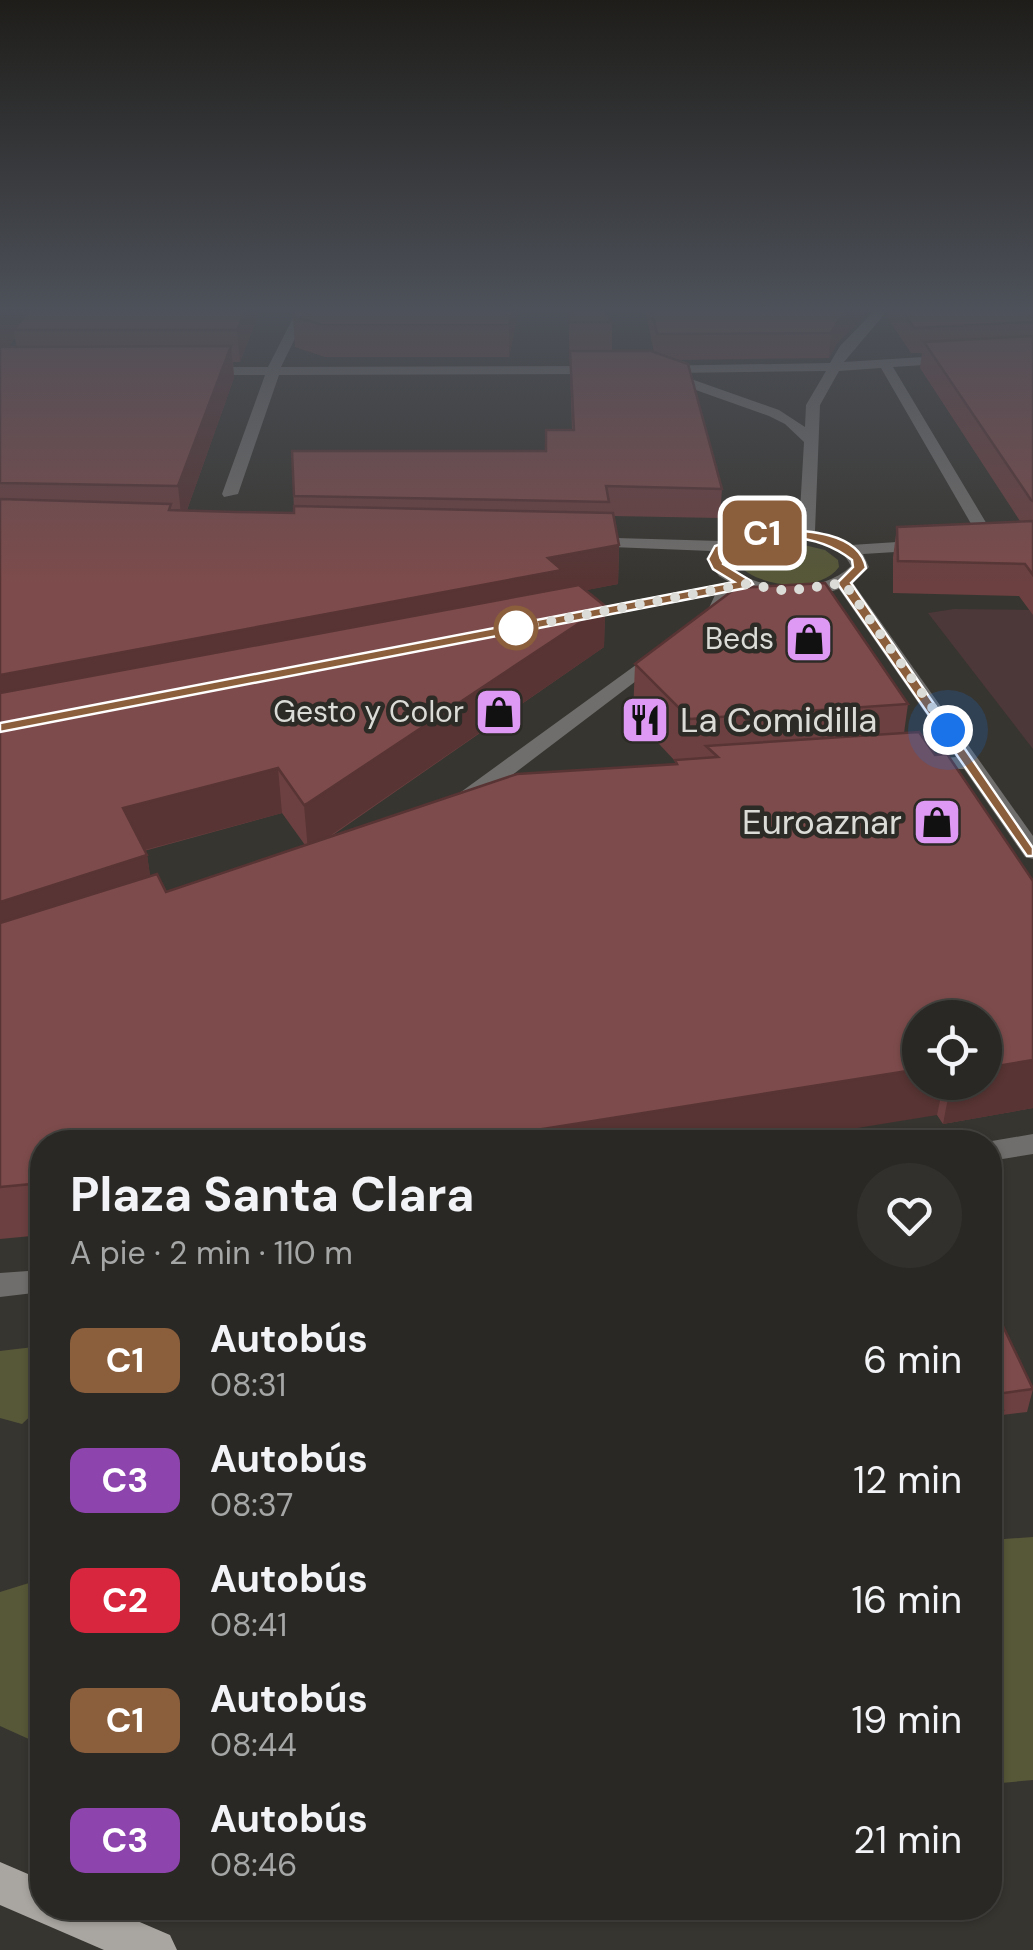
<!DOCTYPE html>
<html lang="es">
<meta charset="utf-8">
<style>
:root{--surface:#292824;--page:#31302c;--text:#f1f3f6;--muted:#a5a6a6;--line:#454441}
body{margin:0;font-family:"DM Sans",sans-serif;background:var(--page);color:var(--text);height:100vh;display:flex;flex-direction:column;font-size:38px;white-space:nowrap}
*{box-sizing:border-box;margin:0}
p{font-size:32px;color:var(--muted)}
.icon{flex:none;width:55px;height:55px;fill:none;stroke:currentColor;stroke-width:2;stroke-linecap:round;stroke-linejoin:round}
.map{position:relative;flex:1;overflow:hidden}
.drawer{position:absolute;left:30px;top:1130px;width:972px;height:790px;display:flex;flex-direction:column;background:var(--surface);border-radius:40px;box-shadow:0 2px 8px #0004,0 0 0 2px var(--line)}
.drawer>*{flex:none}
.badge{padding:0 20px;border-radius:15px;font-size:35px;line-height:65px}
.buttons{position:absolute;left:902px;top:1000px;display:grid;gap:20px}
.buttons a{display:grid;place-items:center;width:100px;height:100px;border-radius:50%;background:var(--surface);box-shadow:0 2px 8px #0004,0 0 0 2px var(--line);font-size:50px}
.you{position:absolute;width:50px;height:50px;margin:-25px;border:8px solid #fff;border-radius:50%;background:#1a73e8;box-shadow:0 0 0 15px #1a73e833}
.map>.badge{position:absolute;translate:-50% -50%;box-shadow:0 0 0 5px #fff}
.round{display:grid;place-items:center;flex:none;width:105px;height:105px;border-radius:52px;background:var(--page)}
.head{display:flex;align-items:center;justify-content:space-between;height:170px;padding:0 40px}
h1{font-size:48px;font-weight:700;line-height:75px}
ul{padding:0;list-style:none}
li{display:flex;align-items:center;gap:30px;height:120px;padding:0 40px}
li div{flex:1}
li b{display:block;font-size:38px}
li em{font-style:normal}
li .badge{min-width:110px;font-weight:700;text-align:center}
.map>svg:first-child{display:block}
.education{fill:#4c3739}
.green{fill:#575838}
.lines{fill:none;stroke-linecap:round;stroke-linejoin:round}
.minor{fill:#706e6c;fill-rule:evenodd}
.major{fill:#a9a6a1;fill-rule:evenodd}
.wall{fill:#6c4040;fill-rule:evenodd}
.shaded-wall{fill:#583434}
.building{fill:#7d4b4b;stroke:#583434;stroke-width:2.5}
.line{fill:#8b5e3c;stroke:#fff;stroke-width:2.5}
.walk{stroke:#dbdbd7;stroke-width:10;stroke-dasharray:0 18}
.stop-dot{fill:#fff;stroke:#8b5e3c;stroke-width:5}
.labels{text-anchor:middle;stroke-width:9;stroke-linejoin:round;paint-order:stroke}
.far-poi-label{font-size:30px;fill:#dbdbd7;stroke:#2d2b26;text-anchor:end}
.poi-label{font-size:35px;fill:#dbdbd7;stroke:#2d2b26;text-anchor:start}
</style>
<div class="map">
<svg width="1033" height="1950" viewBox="0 0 1033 1950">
<rect width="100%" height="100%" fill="#373530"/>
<path class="education" d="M954,609L1033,610V749L928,613Z"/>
<path class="green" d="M787,541L825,550L838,560L839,567C820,594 756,588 737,563V557L760,543Z
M42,1346V1405L22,1424L0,1418V1351Z
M1033,1537V1780L990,1784V1540Z
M42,1579V1745L0,1726V1592Z"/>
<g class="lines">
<path class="minor" d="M297,310H309L281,367L600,366L607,370L600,374L279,375L238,494L224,497L222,494L265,375H200L193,371L200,367H268Z
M875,310H888L844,362L955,355L962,359L955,363L893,367L997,541L989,546L981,541L881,368L839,371L820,405L815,531L851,545L928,540L936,545L928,550L863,554L869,567L853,583L1033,836V859L1025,857L964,769H913L910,765L913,761L956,757L839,589C821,595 802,598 783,596C766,595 751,588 735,591L722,617L702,627L693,622L708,610L715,595L574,622L565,617L574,612L729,582L719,576L706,559L711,551L587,546L581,545V537L721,541L767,528L799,529L804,442L785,424L769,416L662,378V373L650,372V366L830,363L840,346ZM826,371L806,405L805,427L779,410L674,373ZM768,538C796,537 838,537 851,566C820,596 751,594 724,559L729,549Z
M662,646L671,652L669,656L470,807H454L451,802L454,797Z
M1033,1134V1154L990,1161V1142H986Z
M42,1270V1292L0,1297V1273Z"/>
<path class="major" d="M0,1862L42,1880V1908H107L170,1935L177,1950H104L0,1905Z"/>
</g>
<path class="wall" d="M0,310H260L240,362H233L234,378L187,510L294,513L292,451H546L572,430L568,310H602L612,322V351L654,352L645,310H871L837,343L829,358L675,360L722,489L720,518L613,516L619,545L618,584L586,590L605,606L604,647L330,837L675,764V761L633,716L635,664L908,704L904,733L935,755L1033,881V1108L943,1124L937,1115L42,1142V1235L0,1239ZM15,338L17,347H8ZM282,813L305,845L166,892L150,876L147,855L144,851ZM920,1018L985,1082H920Z
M295,310H519L509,357H325L295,347L293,316Z
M888,310H1033V615L1019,596L893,593V557L897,527L1020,521L920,368L922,353H911L887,317Z
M990,1299L1033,1389L1027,1412L1002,1415L997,1433L990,1434Z"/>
<path class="shaded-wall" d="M7,310H36L14,330L15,338L0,358V319Z
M246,310H260L240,362L237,330Z
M512,310H519L509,357V325Z
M849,310H871L837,343L829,358L831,333L840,318Z
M231,346L234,378L182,524L178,486Z
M619,545L618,584L562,595L0,719V675L548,558Z
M605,606L604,647L308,851L304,805Z
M278,768L282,813L130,854L123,808Z
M147,855L154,902L0,953V902Z
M1033,1060V1108L943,1124L951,1082H985V1068Z
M920,1069V1082H944L937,1115L771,1142H461Z"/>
<path class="building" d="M0,310H7L0,319Z
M29,310H246L237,330H14Z
M295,310H512L509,325H323L293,316Z
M569,310H602L612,322H569Z
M652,310H849L840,318L831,333L657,334Z
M902,310H1033V322L914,328Z
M1033,336V501L1031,500L924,342Z
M231,346L178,486L0,483V347Z
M570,351H651L688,364L722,489L606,486L609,502L294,496L292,451H546V430H574Z
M0,499L171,504L169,510L236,512L294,513V506L613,513L619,545L548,558L562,570L0,675Z
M1033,521V575L1025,564L898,561L897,527Z
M825,583L908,704L690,719L635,664L736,588Z
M579,585L605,606L308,803L304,805L278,768L123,808L147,855L0,902V693Z
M919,732L935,755L947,754L1033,881V1060L985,1068V1018H920V1069L461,1142H42V1183L0,1187V923L157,874L166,892L517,774L677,764L675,760L718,757L706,746Z
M990,1299L1033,1389L997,1394L1003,1410L990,1412Z"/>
<linearGradient id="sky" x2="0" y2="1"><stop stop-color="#1e1d1a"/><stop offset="0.53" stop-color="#4d5159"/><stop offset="1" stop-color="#4d5159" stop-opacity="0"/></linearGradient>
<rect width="1033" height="583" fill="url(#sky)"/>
<path class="line" d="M766,529C796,530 859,529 866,568L851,583L1033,848V856H1027L837,583L853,567L852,560C813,530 772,535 727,549L723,564L751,581L753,584L746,588L0,732V723L734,582L713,569L708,559L715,546Z"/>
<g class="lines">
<path class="walk" d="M516,628L746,584L787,591L844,583L948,730"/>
</g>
<defs>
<g id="shop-square" transform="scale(2.5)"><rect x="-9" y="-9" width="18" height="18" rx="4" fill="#dd99f3" stroke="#2d2b26"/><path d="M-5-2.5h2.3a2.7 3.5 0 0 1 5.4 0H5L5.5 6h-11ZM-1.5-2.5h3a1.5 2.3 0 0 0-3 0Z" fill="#111"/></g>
<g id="restaurant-square" transform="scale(2.5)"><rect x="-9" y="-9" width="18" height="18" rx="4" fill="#dd99f3" stroke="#2d2b26"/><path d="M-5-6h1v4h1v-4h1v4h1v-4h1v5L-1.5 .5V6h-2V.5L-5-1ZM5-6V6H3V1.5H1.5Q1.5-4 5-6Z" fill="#111"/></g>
</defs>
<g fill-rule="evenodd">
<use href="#shop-square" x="809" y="639"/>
<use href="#shop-square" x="499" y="712"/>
<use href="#restaurant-square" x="645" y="720"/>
<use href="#shop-square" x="937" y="822"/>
</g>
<circle class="stop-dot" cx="516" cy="628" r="20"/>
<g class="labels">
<g class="far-poi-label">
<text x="774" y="649">Beds</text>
<text x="464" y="722">Gesto y Color</text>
</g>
<g class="poi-label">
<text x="680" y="732">La Comidilla</text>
<text x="902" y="834" text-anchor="end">Euroaznar</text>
</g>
</g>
</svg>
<div class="buttons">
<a><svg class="icon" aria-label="locate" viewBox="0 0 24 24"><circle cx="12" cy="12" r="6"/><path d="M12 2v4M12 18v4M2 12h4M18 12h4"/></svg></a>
</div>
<div class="you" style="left:948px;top:730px"></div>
<b class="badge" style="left:762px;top:533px;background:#8b5e3c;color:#fff">C1</b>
<section class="drawer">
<div class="head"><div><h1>Plaza Santa Clara</h1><p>A pie · 2 min · 110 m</p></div><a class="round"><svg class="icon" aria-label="heart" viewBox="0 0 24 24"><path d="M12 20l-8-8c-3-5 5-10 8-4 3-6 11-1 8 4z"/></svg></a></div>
<ul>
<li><span class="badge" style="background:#8b5e3c;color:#fff">C1</span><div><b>Autobús</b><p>08:31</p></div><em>6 min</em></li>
<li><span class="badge" style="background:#8e44ad;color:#fff">C3</span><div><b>Autobús</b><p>08:37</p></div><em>12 min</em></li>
<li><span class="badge" style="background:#d7263d;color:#fff">C2</span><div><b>Autobús</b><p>08:41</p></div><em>16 min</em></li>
<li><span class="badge" style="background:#8b5e3c;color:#fff">C1</span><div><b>Autobús</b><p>08:44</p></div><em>19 min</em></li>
<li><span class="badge" style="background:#8e44ad;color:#fff">C3</span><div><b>Autobús</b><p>08:46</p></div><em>21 min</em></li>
</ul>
</section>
</div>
